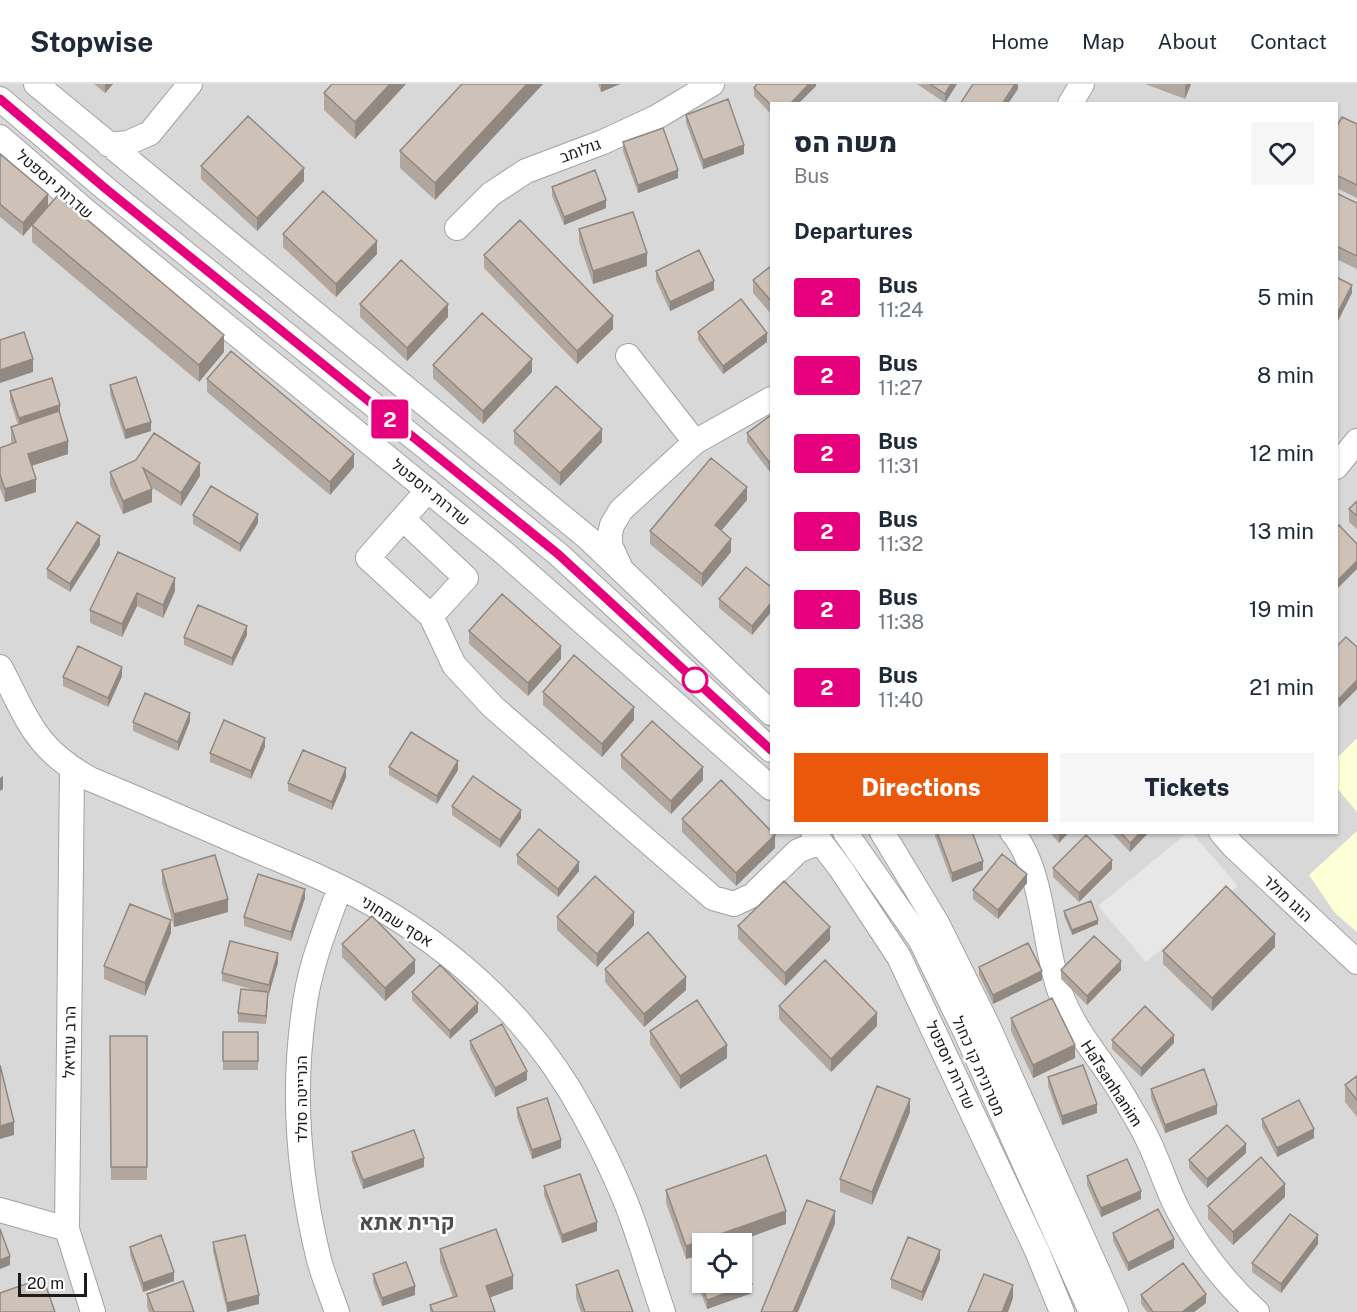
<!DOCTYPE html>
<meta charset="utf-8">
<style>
:root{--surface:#fff;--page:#f6f6f7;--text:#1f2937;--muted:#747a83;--line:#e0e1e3;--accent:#ea580c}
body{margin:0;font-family:"Public Sans",Heebo,sans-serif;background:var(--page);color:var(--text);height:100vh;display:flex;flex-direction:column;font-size:22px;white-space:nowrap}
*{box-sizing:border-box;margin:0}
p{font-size:20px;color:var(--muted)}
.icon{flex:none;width:33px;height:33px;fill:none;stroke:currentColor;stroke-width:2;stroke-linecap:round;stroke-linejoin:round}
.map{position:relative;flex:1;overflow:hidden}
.side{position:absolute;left:770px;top:18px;width:568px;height:732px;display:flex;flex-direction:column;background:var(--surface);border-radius:0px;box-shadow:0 2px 4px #0004}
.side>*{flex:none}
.badge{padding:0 12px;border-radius:4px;font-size:21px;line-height:39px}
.buttons{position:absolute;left:692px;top:1149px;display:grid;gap:12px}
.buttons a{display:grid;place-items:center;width:60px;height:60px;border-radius:0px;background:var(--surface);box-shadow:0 2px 4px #0004;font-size:30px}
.scale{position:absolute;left:18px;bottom:15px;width:69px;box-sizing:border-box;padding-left:6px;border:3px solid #1b1b1b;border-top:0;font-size:16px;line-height:21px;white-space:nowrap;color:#1b1b1b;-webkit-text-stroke:4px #fff;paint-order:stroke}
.map>.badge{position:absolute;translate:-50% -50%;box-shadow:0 0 0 3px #fff}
h2{padding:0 24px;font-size:22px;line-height:54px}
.round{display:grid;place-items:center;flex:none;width:63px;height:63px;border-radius:0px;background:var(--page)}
.overview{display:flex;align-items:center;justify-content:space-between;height:102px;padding:0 24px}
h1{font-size:28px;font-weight:800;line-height:45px}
.action{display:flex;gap:12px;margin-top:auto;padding:12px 24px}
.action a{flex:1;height:69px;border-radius:0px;background:var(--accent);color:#fff;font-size:24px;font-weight:800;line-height:69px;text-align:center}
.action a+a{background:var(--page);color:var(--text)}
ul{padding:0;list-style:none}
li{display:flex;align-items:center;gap:18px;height:78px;padding:0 24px}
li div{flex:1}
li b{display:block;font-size:22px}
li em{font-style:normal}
li .badge{min-width:66px;font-weight:700;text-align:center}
header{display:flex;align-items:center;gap:36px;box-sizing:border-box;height:84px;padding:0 30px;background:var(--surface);border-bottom:2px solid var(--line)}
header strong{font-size:28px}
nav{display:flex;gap:33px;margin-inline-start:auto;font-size:21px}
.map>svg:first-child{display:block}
.residential{fill:#d9d8d8;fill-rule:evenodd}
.education{fill:#fdffd7}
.parking{fill:#e7e7e7}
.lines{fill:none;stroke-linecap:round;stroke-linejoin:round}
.minor-casing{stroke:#a2a2a2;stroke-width:26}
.minor{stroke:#fff;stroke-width:24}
.wall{fill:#b1a79e}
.shaded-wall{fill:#908881}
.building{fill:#cec2b8;stroke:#908881;stroke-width:1.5}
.line-casing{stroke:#fff;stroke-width:14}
.line{stroke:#e6007e;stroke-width:9}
.stop-dot{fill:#fff;stroke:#e6007e;stroke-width:3}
.labels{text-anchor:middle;stroke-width:5;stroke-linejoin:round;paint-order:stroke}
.street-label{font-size:16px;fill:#1b1b1b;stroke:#fff}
.district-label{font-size:22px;font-weight:bold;fill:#4e4e4e;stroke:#fff}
</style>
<header>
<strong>Stopwise</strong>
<nav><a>Home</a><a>Map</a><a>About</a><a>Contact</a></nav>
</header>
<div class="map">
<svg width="1357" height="1228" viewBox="0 0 1357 1228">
<rect width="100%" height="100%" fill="#eee9df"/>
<path class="residential" d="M0,0H1357V1228H0ZM771,20H1336V748H771ZM702,1160H741V1198H702Z"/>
<path class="education" d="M1357,654V728L1336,703L1337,674Z
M1357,747V848L1335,829L1309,791Z"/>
<path class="parking" d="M1187,749H1192L1238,802L1146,878L1098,822Z"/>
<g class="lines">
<g class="minor-casing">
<path id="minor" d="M36,0L588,454L771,629
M0,15L106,105L558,470L771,666
M1070,20L1082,0
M0,53L87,128L502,467L771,704
M109,61L128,59L150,49L190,0
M457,144L491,110L526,87L603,58L655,34L712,0
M628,272L695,358
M1336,383L1357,357
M403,435L466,494L431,532L368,474L428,406
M620,483L610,461V450L612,441L621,426L695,358L771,315
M431,532L454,581L493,623L713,814L734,820L753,811L798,767L820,758
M0,583C29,637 34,664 90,695C143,717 196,740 249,763C279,776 310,788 340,803C441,852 531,931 584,1031C599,1058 613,1087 625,1116C640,1153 650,1191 663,1228
M72,685L67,1145L93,1228
M813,748L841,785L899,873L1037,1167L1062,1228
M845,748L920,855L966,949L1091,1228
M882,748L937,839L987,940L1116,1228
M1012,748C1044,785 1043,862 1060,908C1074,948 1103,977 1124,1013C1131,1026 1140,1039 1146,1052C1159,1077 1166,1104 1179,1128C1199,1165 1226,1200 1257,1228
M1221,748L1233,762L1357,878
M0,1126L67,1145
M337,1228C331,1211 324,1194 319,1176C299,1095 292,1008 304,926C309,883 326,843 340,803"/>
</g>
<use href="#minor" class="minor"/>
</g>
<path class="wall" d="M94,0H113L105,9Z
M332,0H406L355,55L324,26V9Z
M462,0H543L435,116L400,84V67Z
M598,0H620L601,8Z
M816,0V2L798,20H771V30L754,12V4Z
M917,0H957L945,19Z
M1145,0H1191L1185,15Z
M686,31L744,70L703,85L686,39Z
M1357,40V114L1336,104V43Z
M623,58L678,94L638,109L623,67Z
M0,70L48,123L224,268L199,298L32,158V141L23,152L0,133Z
M201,82L304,97L257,147L201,95Z
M552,103L606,124L564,141L552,112Z
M1336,109L1357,119V185L1336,175Z
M579,145L647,182L593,200L579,158Z
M283,150L377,170L336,213L283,163Z
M484,171L613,245L577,280L484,184Z
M771,182V230L753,209V196Z
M656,187L714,206L670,227L656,196Z
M360,220L448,233L407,277L360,233Z
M698,248L767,258L723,290L698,256Z
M433,281L532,288L483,340L433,294Z
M207,295L354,383L330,411L207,308Z
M110,301L151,347L125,355L110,310Z
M10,307L60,330L68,370L31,382L36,408L5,418L0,404V364L12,360L11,356V343L18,341L10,316Z
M771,331L769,387L747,358V349Z
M514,347L602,358L560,402L514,360Z
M136,376L200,392L181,422L151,403L152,418L123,430L110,401V388Z
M747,416L721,447L731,468L702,503L650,460V447Z
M1357,417V445L1349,438V425Z
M193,431L258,439L240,468L193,440Z
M100,461L70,508L47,494V485Z
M118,468L175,507L163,534L137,522L122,553L90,539V526Z
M771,503V528L752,551L719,524V515Z
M469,547L561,575L528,612L469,560Z
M247,551L232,582L184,561V553Z
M1336,563H1357V605L1339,623L1336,621Z
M122,592L108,623L63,602V593Z
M543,608L634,636L602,673L543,621Z
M190,637L178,667L133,647V638Z
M265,663L251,695L210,678V669Z
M621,671L703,696L671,730L621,684Z
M389,683L458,686L437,720L389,691Z
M346,693L332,726L288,707V699Z
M452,722L521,734L500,764L452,731Z
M682,735L775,764L736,802L682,748Z
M935,748H972L983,786L952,798L935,752Z
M1049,748H1069L1059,759Z
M1111,748H1149L1130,768Z
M517,771L579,787L558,813L517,780Z
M1053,784L1112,785L1079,818L1053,793Z
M162,786L228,828L174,843L162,799Z
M1027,799L998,835L973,815V806Z
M305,814L291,857L244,842V833Z
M1064,827L1098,840L1072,851L1064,832Z
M557,833L634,841L597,883L557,846Z
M738,842L830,856L785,902L738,855Z
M171,849L145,912L104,895V882Z
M342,860L415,889L385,917L342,873Z
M1275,863L1212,927L1163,880V867Z
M278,878L269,910H268L266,940L238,938V929L258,907L222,897V889Z
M979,883L1042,896L993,920L979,891Z
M605,885L686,906L644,943L605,898Z
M1061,886H1121L1087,921L1061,895Z
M412,908L478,928L450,955L412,916Z
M779,922L877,942L831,988L779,935Z
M1011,934L1075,974L1033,994L1011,947Z
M650,947L727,974L680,1005L650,960Z
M223,948H258V986H223Z
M110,952H147V1096H111Z
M1112,956L1174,959L1141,993L1112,965Z
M470,957L527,996L495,1013L470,965Z
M1357,992V1033L1345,1018V1001Z
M1048,993L1097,1029L1062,1041L1048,1002Z
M1151,1005L1217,1030L1165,1049L1151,1014Z
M517,1024L561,1064L532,1075L517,1033Z
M910,1028L872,1121L840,1108V1095Z
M1262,1035L1314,1054L1277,1073L1262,1043Z
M352,1068L424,1083L363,1105L352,1076Z
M1246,1069L1207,1104L1189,1084V1076Z
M1087,1092L1141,1115L1101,1133L1087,1101Z
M544,1102L597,1147L562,1159L544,1111Z
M666,1106L786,1140L702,1160V1170L686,1175L666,1119Z
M1285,1113L1233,1161L1208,1135V1122Z
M1113,1149L1174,1164L1128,1187L1113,1157Z
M213,1158L259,1220L227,1228L213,1167Z
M1318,1160L1281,1209L1252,1188V1179Z
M130,1163L174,1197L143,1208L130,1171Z
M440,1165L513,1205L490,1213L495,1228H430V1221L453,1213L440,1178Z
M940,1175L922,1217L891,1204V1195Z
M696,1187L752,1209L707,1225L696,1196Z
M373,1190L415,1211L382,1222L373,1199Z
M576,1201L633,1228H581L576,1214Z
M147,1210L194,1228H149L147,1223Z
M1141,1211L1206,1219L1194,1228H1147L1141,1220Z"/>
<path class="shaded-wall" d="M105,0H113L105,9Z
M390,0H406L355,55V38Z
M527,0H543L435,116V99Z
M601,0H620L601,8Z
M809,0H816V2L798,20H790Z
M951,0H957L945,19V10Z
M1015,0H1018V5L1008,20H1002Z
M1186,0H1191L1185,15V2Z
M744,61V70L703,85V76Z
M304,84V97L257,147V134Z
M678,86V94L638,109V101Z
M48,110V123L23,152V139Z
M606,116V124L564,141V133Z
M377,157V170L336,213V200Z
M647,169V182L593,200V187Z
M714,197V206L670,227V218Z
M1352,201V209L1336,241V232Z
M448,220V233L407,277V264Z
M613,232V245L577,280V267Z
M767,249V258L723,290V282Z
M224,251V268L199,298V281Z
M33,275V288L0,299V286Z
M532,275V288L483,340V327Z
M60,321V330L19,343V334Z
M151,338V347L125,355V346Z
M602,345V358L560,402V389Z
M68,357V370L28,383V370Z
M354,370V383L330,411V398Z
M771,376V385L769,387V378Z
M200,379V392L181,422V409Z
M36,395V408L5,418V405Z
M747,403V416L715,454V441Z
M152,405V418L123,430V417Z
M258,430V439L240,468V460Z
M100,452V461L70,508V500Z
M731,455V468L702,503V490Z
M1357,477V485L1336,506V498Z
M175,494V507L163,534V521Z
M137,509V522L122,553V540Z
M771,519V528L752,551V542Z
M247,542V551L232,582V574Z
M561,562V575L528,612V599Z
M122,583V592L108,623V614Z
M1357,596V605L1339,623V615Z
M634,623V636L602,673V660Z
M190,629V637L178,667V658Z
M265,654V663L251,695V687Z
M458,677V686L437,720V712Z
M703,683V696L671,730V717Z
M346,684V693L332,726V718Z
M3,692V705L0,707V694Z
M521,726V734L500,764V756Z
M1060,748H1069L1059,759V750Z
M1141,748H1149L1130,768V759Z
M775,751V764L736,802V789Z
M1112,776V785L1079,818V809Z
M983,777V786L952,798V789Z
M579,778V787L558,813V805Z
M1027,790V799L998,835V826Z
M305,805V814L291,857V848Z
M228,815V828L174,843V830Z
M634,828V841L597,883V870Z
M171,836V849L145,912V899Z
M1098,836V840L1072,851V846Z
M830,843V856L785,902V889Z
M1275,850V863L1212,927V914Z
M278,869V878L269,910V901Z
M415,876V889L385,917V904Z
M1121,877V886L1087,921V912Z
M1042,887V896L993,920V911Z
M686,893V906L644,943V930Z
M268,908V917L266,940V932Z
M478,919V928L450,955V947Z
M877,929V942L831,988V975Z
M1174,951V959L1141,993V984Z
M727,961V974L680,1005V992Z
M1075,961V974L1033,994V981Z
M527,987V996L495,1013V1004Z
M910,1015V1028L872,1121V1108Z
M1097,1020V1029L1062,1041V1032Z
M1217,1021V1030L1165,1049V1041Z
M14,1038V1051L0,1055V1042Z
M1314,1045V1054L1277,1073V1064Z
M561,1056V1064L532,1075V1066Z
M1246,1060V1069L1207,1104V1095Z
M424,1074V1083L363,1105V1096Z
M1285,1100V1113L1233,1161V1148Z
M1141,1107V1115L1101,1133V1124Z
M786,1127V1140L731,1160H702V1170L686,1175V1162Z
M835,1127V1140L798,1228H793Z
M597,1138V1147L562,1159V1151Z
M1318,1151V1160L1281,1209V1200Z
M1174,1155V1164L1128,1187V1179Z
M940,1166V1175L922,1217V1208Z
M10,1172V1181L0,1185V1176Z
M174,1188V1197L143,1208V1199Z
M513,1192V1205L486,1215V1202Z
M752,1200V1209L707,1225V1216Z
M1013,1201V1214L1008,1228H1002Z
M415,1202V1211L382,1222V1214Z
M1206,1210V1219L1194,1228H1182Z
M259,1211V1220L227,1228V1219Z"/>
<path class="building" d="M332,0H390L355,38L324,9Z
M462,0H527L435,99L400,67Z
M757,0H809L790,20H771V21L754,4Z
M930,0H951L945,10Z
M973,0H1015L1002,20H960Z
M728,15L744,61L703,76L686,31Z
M248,32L304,84L257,134L201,82Z
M1342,33L1357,40V101L1336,91V43Z
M663,44L678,86L638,101L623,58Z
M0,70L48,110L23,139L0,120Z
M595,86L606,116L564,133L552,103Z
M323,107L377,157L336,200L283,150Z
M1336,109L1357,119V172L1336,162Z
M58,111L224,251L199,281L32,141Z
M633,128L647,169L593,187L579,145Z
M520,136L613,232L577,267L484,171Z
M699,166L714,197L670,218L656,187Z
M401,176L448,220L407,264L360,220Z
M771,182V217L753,196Z
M1336,193L1352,201L1336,232Z
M741,215L767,249L723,282L698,248Z
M482,229L532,275L483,327L433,281Z
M24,248L33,275L0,286V256Z
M231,267L354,370L330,398L207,295Z
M136,293L151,338L125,346L110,301Z
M52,294L60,321L19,334L10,307Z
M556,302L602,345L560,389L514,347Z
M59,327L68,357L28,370L36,395L5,405L0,391V364L16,358L11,343Z
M771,331V376L769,378L747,349Z
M154,349L200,379L181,409L143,384L152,405L123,417L110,388L136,376Z
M711,374L747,403L715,441L731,455L702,490L650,447Z
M211,402L258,430L240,460L193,431Z
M1357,417V432L1349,425Z
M77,438L100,452L70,500L47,485Z
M1339,441L1357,460V477L1336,498V444Z
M118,468L175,494L163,521L137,509L122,540L90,526Z
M746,483L771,503V519L752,542L719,515Z
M502,510L561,562L528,599L469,547Z
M198,521L247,542L232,574L184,553Z
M1346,553L1357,563V596L1339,615L1336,612V563Z
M78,562L122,583L108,614L63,593Z
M574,571L634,623L602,660L543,608Z
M145,609L190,629L178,658L133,638Z
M224,636L265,654L251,687L210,669Z
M652,637L703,683L671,717L621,671Z
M411,648L458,677L437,712L389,683Z
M303,666L346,684L332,718L288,699Z
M473,692L521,726L500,756L452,722Z
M721,696L771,747V748H773L775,751L736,789L682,735Z
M539,745L579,778L558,805L517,771Z
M937,748H972L983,777L952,789Z
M1120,748H1141L1130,759Z
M1086,751L1112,776L1079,809L1053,784Z
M1002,770L1027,790L998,826L973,806Z
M215,771L228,815L174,830L162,786Z
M258,790L305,805L291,848L244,833Z
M595,792L634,828L597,870L557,833Z
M784,797L830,843L785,889L738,842Z
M1226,802L1275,850L1212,914L1163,867Z
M1091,817L1098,836L1072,846L1064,827Z
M130,820L171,836L145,899L104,882Z
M372,832L415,876L385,904L342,860Z
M648,848L686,893L644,930L605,885Z
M1094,852L1121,877L1087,912L1061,886Z
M230,857L278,869L269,901L222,889Z
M1028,859L1042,887L993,911L979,883Z
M825,876L877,929L831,975L779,922Z
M440,881L478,919L450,947L412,908Z
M241,905L268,908L266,932L238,929Z
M1052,914L1075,961L1033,981L1011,934Z
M697,916L727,961L680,992L650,947Z
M1145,922L1174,951L1141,984L1112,956Z
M502,940L527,987L495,1004L470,957Z
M223,948H258V977H223Z
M110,952H147V1083H111Z
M0,981L14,1038L0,1042Z
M1083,981L1097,1020L1062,1032L1048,993Z
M1204,985L1217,1021L1165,1041L1151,1005Z
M1357,992V1016L1345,1001Z
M877,1002L910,1015L872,1108L840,1095Z
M547,1014L561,1056L532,1066L517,1024Z
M1299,1016L1314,1045L1277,1064L1262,1035Z
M1227,1041L1246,1060L1207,1095L1189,1076Z
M414,1046L424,1074L363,1096L352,1068Z
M766,1071L786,1127L686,1162L666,1106Z
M1261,1073L1285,1100L1233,1148L1208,1122Z
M1127,1075L1141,1107L1101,1124L1087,1092Z
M580,1090L597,1138L562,1151L544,1102Z
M807,1116L835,1127L793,1228H761Z
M1158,1125L1174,1155L1128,1179L1113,1149Z
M1290,1130L1318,1151L1281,1200L1252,1179Z
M0,1145L10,1172L0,1176Z
M496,1145L513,1192L486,1202L495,1228H433L430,1221L457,1212L440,1165Z
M161,1151L174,1188L143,1199L130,1163Z
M245,1151L259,1211L227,1219L213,1158Z
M908,1153L940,1166L922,1208L891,1195Z
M741,1171H742L752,1200L707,1216L696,1187L702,1185V1198H741Z
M406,1178L415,1202L382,1214L373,1190Z
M1183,1179L1206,1210L1182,1228H1153L1141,1211Z
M618,1186L633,1228H585L576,1201Z
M984,1190L1013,1201L1002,1228H968Z
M43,1194L55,1228H0V1209Z
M183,1197L194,1228H154L147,1210Z"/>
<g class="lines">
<g class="line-casing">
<path id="line" d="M0,15L106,105L558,470L771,666"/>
</g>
<use href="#line" class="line"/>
</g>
<circle class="stop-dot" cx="695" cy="596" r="12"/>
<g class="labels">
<g class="street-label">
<text transform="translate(580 66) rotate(-20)" y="6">גולומב</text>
<text transform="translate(55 100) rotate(41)" y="6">שדרות יוספטל</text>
<text transform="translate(431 408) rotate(39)" y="6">שדרות יוספטל</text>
<text transform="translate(1288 814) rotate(43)" y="6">הוגו מולר</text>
<text transform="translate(397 837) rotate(32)" y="6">אסף שמחוני</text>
<text transform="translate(69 958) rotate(-89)" y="6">הרב עוזיאל</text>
<text transform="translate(951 981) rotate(65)" y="6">שדרות יוספטל</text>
<text transform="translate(979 982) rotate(66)" y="6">מטרונית קו כחול</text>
<text transform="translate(1112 999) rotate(57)" y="6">HaTsanhanim</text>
<text transform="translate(301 1015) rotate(-90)" y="6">הנרייטה סולד</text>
</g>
<g class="district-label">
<text x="407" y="1146">קרית אתא</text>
</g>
</g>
</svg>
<div class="buttons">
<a><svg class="icon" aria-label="locate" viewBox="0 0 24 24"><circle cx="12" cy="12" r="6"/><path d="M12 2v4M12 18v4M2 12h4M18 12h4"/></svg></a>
</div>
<div class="scale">20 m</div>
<b class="badge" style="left:390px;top:335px;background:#e6007e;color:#fff">2</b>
<section class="side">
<div class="overview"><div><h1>משה הס</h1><p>Bus</p></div><a class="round"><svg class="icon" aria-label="heart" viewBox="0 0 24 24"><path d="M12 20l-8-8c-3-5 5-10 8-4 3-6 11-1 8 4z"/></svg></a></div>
<h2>Departures</h2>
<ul>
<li><span class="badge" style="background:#e6007e;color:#fff">2</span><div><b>Bus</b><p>11:24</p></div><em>5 min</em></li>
<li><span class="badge" style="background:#e6007e;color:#fff">2</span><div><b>Bus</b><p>11:27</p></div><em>8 min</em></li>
<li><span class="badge" style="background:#e6007e;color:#fff">2</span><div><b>Bus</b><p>11:31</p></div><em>12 min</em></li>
<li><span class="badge" style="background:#e6007e;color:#fff">2</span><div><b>Bus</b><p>11:32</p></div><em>13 min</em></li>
<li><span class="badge" style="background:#e6007e;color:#fff">2</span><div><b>Bus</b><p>11:38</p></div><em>19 min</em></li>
<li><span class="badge" style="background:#e6007e;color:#fff">2</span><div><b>Bus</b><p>11:40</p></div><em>21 min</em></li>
</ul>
<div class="action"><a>Directions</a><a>Tickets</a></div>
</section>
</div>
